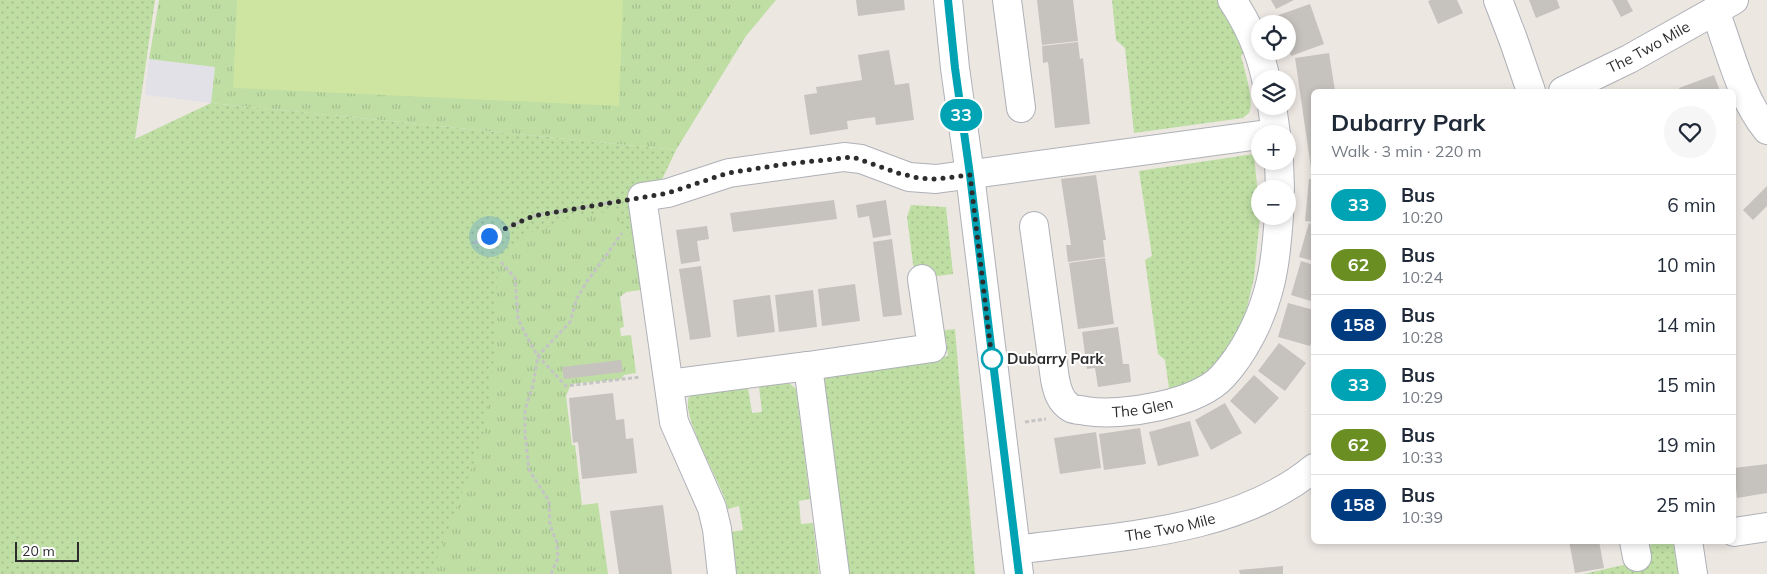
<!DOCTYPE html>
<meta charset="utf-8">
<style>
:root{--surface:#fff;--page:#f6f6f7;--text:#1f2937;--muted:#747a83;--line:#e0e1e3}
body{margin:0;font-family:Mulish,sans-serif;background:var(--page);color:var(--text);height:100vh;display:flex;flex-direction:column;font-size:19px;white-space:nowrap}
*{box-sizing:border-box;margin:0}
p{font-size:16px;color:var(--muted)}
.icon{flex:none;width:28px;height:28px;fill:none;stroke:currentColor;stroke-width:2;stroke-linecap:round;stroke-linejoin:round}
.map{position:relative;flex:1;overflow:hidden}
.sheet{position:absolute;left:1311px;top:89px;width:425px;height:455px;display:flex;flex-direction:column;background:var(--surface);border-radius:8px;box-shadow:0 2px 8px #0003}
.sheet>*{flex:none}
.badge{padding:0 10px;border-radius:16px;font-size:18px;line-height:32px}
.controls{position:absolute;left:1251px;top:15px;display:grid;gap:10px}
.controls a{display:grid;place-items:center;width:45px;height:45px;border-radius:50%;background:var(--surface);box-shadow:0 2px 8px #0003;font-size:25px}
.scale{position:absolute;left:15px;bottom:12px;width:64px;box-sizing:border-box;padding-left:5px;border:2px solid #2d2d2d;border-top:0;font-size:14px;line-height:18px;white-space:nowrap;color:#2d2d2d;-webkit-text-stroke:4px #fff;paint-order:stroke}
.you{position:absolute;width:25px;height:25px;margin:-12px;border:4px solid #fff;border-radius:50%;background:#1a73e8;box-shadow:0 0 0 8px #1a73e833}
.map>.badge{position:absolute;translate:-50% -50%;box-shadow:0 0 0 2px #fff}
.round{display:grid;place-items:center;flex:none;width:52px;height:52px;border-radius:26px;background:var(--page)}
.headline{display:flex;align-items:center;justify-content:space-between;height:85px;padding:0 20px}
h1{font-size:24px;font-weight:700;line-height:38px}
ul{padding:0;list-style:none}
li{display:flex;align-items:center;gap:15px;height:60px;padding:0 20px;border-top:1px solid var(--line)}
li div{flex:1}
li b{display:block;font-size:19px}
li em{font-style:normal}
li .badge{min-width:55px;font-weight:700;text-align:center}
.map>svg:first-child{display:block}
.industrial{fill:#e2e1e7}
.grass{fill:url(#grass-dots)}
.park{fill:url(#park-tufts)}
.pitch{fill:#cee4a1}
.building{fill:#c6c2bd}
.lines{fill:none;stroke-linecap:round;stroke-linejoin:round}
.minor-casing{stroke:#aeb1b8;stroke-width:30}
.path{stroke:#c4c4c4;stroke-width:3;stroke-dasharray:4 2.5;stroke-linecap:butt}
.minor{stroke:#fff;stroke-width:28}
.line-casing{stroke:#fff;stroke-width:11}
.line{stroke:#00a3b4;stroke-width:8}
.walk{stroke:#2d2d2d;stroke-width:5;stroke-dasharray:0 9}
.stop-dot{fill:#fff;stroke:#00a3b4;stroke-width:2.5}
.labels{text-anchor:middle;stroke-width:4;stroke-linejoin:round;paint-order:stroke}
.street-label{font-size:15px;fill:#2d2d2d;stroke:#fff}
.stop-label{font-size:15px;font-weight:bold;fill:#2d2d2d;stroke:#fff;text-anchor:start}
</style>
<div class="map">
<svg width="1767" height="574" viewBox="0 0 1767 574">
<defs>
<pattern id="grass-dots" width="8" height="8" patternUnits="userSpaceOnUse" patternTransform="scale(1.25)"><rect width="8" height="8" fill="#bedea4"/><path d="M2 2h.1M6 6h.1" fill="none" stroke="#a4bf8e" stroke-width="1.8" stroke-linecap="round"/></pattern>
<pattern id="park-tufts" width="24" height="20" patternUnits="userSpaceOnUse" patternTransform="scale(1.25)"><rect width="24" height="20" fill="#bedea4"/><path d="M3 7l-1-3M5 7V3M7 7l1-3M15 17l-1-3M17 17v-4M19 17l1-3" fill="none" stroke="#a4bf8e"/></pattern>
</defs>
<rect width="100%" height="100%" fill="#ede7e2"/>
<path class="industrial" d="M149,59L215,67L211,103L145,95Z"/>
<path class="grass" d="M0,0H155L135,139L211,103L676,150L542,434L598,574H0Z
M1112,0H1221L1246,50L1241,56C1244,68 1255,102 1249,113C1248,114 1244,117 1243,118L1134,133L1125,48L1116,40Z
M1254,154L1260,217L1254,278L1244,320L1225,356L1207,376L1170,395L1165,360L1158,354L1145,260L1152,256L1139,171Z
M911,205L946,207L953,274L915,279L907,217Z
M955,329L975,574H844L822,376L832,371L948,356L946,340L942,338L939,331Z
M789,383L796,389L810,499L799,501L801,524L813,523L819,574H736L731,532L743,530L739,506L728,509C723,485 680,417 689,397L693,395L748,388L752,413L762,412L759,387Z
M1654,543L1673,544L1679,574H1584L1645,560L1647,547Z"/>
<path class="park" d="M159,0H776L746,36L676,150L211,103L215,67L149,59Z
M618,210L620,224L635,236L641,290L626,292L620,297L624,327L620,328L621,336L631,335L636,373L624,375L621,379L571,384L566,396L572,445H575L582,505L598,503L608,574H431L484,436L494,357L498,264L515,243L529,233L579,216Z"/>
<path class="pitch" d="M237,0H623L619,106L233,88Z"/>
<path class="building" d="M856,0H904L905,10L858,16Z
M1037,0H1073L1078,41L1042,45Z
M1271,0H1294L1276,9Z
M1431,0H1457L1463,13L1438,24L1428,1Z
M1529,0H1557L1560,8L1536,18Z
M1612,0H1627L1633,11L1621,17Z
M1310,4L1324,44L1291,56L1288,48V24H1279L1276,16Z
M1078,42L1080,59L1083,58L1090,124L1055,128L1048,62L1043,63L1042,46Z
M889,50L895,85L909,83L914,120L876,125L875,117L847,121L848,129L810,135L804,95L817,93L816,87L862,80L858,55Z
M1329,53L1335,91H1314V175H1312L1295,58Z
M1714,75L1720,91H1680L1679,88Z
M1096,175L1106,240H1103L1105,257L1068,262L1066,245H1071L1061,179Z
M1309,179H1314V222L1305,221Z
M1767,186V206L1753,220L1743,210Z
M834,200L837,219L733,232L730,213Z
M886,200L891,235L873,238L869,216L858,218L856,205Z
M1309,223L1314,225V261L1299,257Z
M707,226L709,239L697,241L700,261L681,264L676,230Z
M892,239L902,315L883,317L873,242Z
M1105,258L1114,324L1078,329L1069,263Z
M1301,261L1314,265V302L1291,295Z
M701,266L711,337L690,340L679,269Z
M855,284L860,321L822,326L818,289Z
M813,290L817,327L779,332L775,295Z
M770,295L775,332L737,337L733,300Z
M1288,303L1314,310V334L1310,346L1278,337Z
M1118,327L1123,364H1129L1131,382L1098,387L1095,368L1087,369L1082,332Z
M1279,343L1306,363L1285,391L1258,371Z
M621,360L623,372L564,379L562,367Z
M1254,375L1279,398L1255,424L1230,401Z
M613,393L616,420L624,419L626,439L633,438L637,473L582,479L578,442L573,443L569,398Z
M1225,403L1242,433L1211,450L1195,420Z
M1190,421L1199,456L1158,466L1149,432Z
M1140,428L1146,464L1104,470L1099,434Z
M1096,432L1101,468L1060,474L1054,438Z
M1767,464V493L1737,498L1734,468Z
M663,505L672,574H619L610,511Z
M1569,541H1599L1604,568L1575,573Z
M1283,566V574H1240L1239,570Z"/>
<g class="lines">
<g class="minor-casing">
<g id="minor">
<path d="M948,0L955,68L970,175L1019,574"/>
<path d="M1007,0L1021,108"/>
<path d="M1232,0C1248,24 1260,51 1266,79"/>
<path d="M1498,0L1513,39L1531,91"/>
<path d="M1715,11C1730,50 1740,97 1767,130"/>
<path id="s1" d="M1563,91L1629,59L1734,0"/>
<path d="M1272,106L1276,134"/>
<path d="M1279,161L1280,189"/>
<path id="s2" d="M1034,226L1055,379C1057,390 1060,402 1071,408C1075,410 1081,410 1086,411C1122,417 1198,404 1223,376C1244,353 1260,321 1268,292C1275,268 1277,241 1279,216"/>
<path d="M808,366L932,348L922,279"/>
<path d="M669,384L808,366L835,574"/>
<path d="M1734,532L1767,527"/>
<path d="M1634,541L1637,557"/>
<path d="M1688,541L1693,574"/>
<path id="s3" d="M1016,550C1114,536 1234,534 1314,468"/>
<path d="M722,574L717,529L712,508L674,422L642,197L668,193L729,173L844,157L861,159L909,177L936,179L1260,135"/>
</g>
</g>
<path class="path" d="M474,243L533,216L619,201
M501,262L515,278L518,319L529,341L538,356L566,386L640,377
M1025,422L1046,419
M551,574L558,558L557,543L550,525L549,501L529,470L525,434V410L533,385L538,356L570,322L577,298L586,283L622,233"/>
<use href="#minor" class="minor"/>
</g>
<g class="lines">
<g class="line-casing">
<path id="line" d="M948,0L955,68L970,175L1019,574"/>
</g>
<use href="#line" class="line"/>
<path class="walk" d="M489,236L533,216L668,193L728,173L786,164L853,157L898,173L918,178L936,179L970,175L993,368L992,359"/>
</g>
<circle class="stop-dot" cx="992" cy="359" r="10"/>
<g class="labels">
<g class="street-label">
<text dy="5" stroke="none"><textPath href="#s1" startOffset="96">The Two Mile</textPath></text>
<text dy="5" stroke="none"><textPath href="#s2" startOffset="261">The Glen</textPath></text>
<text dy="5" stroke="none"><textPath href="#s3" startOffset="156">The Two Mile</textPath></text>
</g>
<g class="stop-label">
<text x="1007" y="364">Dubarry Park</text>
</g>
</g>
</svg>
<div class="controls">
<a><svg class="icon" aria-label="locate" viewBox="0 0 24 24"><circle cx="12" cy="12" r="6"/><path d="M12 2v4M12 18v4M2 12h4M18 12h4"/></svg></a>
<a><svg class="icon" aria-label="layers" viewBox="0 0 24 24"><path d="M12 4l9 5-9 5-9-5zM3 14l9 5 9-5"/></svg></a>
<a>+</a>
<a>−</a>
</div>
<div class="scale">20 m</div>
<div class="you" style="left:489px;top:236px"></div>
<b class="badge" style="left:961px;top:115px;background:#00a3b4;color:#fff">33</b>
<section class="sheet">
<div class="headline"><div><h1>Dubarry Park</h1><p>Walk · 3 min · 220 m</p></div><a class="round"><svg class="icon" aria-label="heart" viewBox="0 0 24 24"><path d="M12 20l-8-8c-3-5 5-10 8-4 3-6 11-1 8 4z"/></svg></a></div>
<ul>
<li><span class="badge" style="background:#00a3b4;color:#fff">33</span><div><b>Bus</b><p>10:20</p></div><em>6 min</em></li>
<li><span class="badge" style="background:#6b8e23;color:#fff">62</span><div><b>Bus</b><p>10:24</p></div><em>10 min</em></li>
<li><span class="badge" style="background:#003b80;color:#fff">158</span><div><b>Bus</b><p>10:28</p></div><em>14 min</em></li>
<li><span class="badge" style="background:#00a3b4;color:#fff">33</span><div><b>Bus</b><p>10:29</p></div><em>15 min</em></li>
<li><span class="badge" style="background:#6b8e23;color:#fff">62</span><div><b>Bus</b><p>10:33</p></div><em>19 min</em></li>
<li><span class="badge" style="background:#003b80;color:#fff">158</span><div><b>Bus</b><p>10:39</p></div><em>25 min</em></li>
</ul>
</section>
</div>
